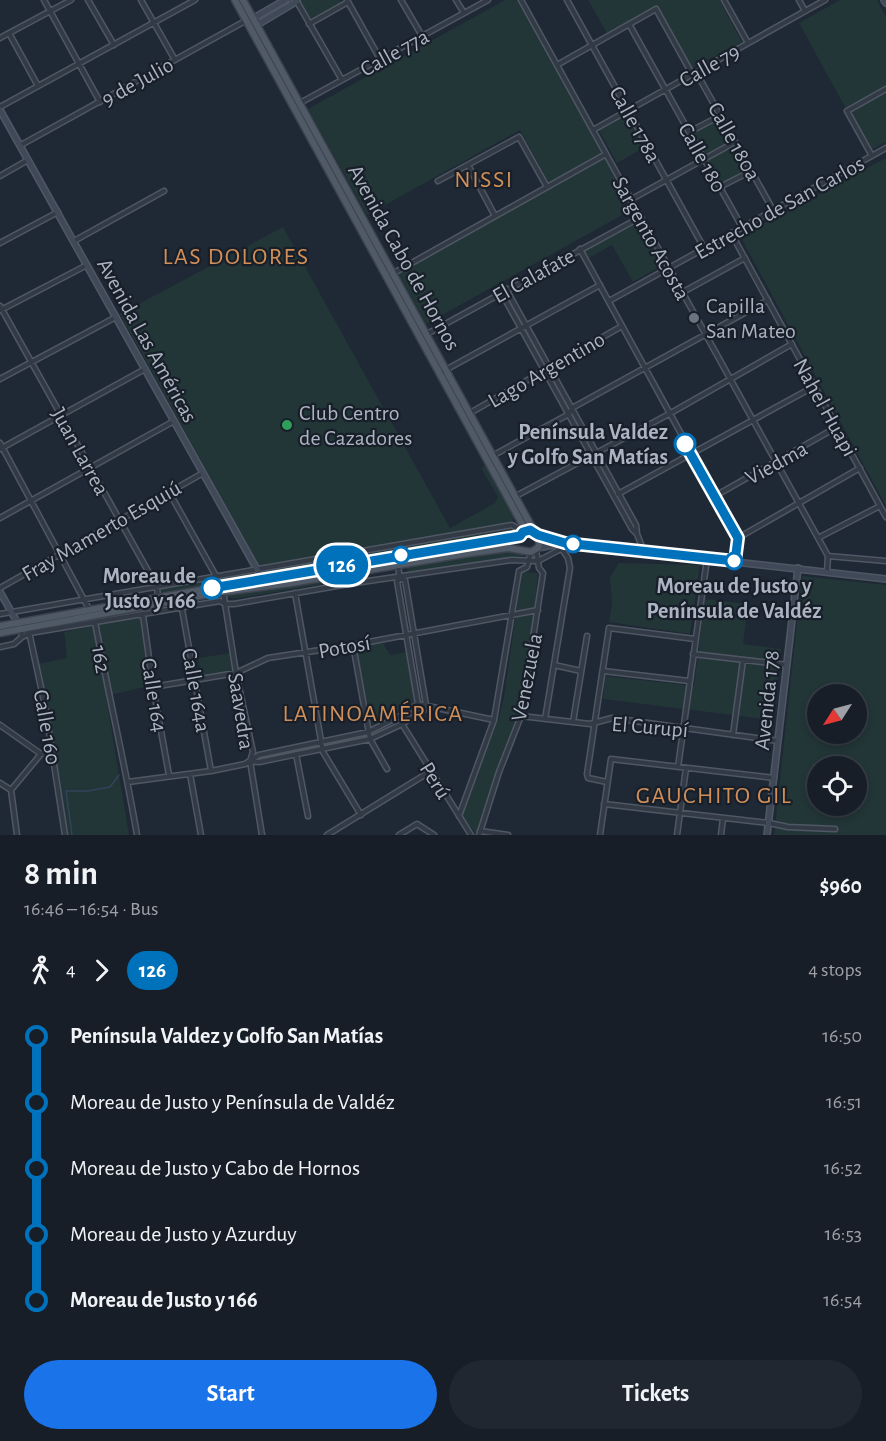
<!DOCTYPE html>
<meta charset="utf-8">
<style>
:root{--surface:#171e28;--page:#202730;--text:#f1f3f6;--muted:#9ea2a8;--line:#363c45;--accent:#1a73e8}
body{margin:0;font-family:"Alegreya Sans",sans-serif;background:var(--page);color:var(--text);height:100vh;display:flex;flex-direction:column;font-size:22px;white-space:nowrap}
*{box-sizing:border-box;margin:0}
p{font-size:20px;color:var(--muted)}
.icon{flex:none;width:33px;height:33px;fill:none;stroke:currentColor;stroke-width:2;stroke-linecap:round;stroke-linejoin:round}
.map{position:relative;height:835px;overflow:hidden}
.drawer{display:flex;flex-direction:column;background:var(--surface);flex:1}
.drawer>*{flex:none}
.badge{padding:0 12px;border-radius:20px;font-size:21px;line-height:39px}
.needle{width:39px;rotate:234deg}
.tools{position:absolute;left:807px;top:684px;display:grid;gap:12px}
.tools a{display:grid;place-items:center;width:60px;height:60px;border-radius:50%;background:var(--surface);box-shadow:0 3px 9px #0003,0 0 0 2px var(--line);font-size:30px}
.map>.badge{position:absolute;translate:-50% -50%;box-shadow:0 0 0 3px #fff}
.legs{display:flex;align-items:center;gap:9px;height:66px;padding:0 24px;font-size:20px}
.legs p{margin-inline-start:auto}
.overview{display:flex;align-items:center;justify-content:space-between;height:102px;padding:0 24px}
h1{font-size:33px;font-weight:700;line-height:45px}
.primary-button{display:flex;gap:12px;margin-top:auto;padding:12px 24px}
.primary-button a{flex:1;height:69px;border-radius:36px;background:var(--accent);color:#fff;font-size:24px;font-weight:700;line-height:69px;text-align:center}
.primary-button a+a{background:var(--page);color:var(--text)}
ul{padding:0 24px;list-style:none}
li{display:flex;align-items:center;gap:21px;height:66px;font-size:22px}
li i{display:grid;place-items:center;width:9px;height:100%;margin:0 8px;background:currentColor}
li i::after{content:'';width:15px;height:15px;margin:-8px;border:4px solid;border-radius:50%;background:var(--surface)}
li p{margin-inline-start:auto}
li:first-child i{background:linear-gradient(#0000 50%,currentColor 0)}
li:last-child i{background:linear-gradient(currentColor 50%,#0000 0)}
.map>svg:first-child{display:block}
.green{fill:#223537;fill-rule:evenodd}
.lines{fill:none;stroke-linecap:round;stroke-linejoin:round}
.stream{stroke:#32435c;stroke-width:1.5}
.street-casing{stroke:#505764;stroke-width:7}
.secondary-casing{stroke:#505764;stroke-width:8}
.primary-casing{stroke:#3c434f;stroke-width:9}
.street{stroke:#323a45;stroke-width:4}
.secondary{stroke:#404958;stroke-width:5}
.primary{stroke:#505966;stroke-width:6}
.line-1-casing{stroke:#fff;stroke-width:14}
.line-1{stroke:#0072bc;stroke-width:9}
.worship-dot{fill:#6b7280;stroke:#181f29;stroke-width:2}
.leisure-dot{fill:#2e9e5b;stroke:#181f29;stroke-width:2}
.stop-1-dot{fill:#fff;stroke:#0072bc;stroke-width:3}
.labels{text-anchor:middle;stroke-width:4.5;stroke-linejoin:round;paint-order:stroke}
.street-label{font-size:22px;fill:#acb4c3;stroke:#181f29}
.poi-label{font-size:22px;fill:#acb4c3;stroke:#181f29;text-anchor:start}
.stop-label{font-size:22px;font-weight:bold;fill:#acb4c3;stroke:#181f29;text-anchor:end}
.neighbourhood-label{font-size:24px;letter-spacing:1.5px;fill:#d08f59;stroke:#181f29}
</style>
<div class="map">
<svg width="886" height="835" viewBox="0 0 886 835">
<rect width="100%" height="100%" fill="#1f2835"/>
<path class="green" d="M299,0H340L341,2L310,20Z
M505,0H517L633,209L426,324L398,273L552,188L520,130L367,215L308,109Z
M588,0H719L742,42L690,69L656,7L607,33Z
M840,0H877L886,17V142L869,151L799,23Z
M627,113L645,147L617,163L598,129Z
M719,118L732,142L706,156L693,132Z
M734,146L747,169L721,184L708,160Z
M886,158V506L740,236Z
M637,220L663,265L633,282L612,245L589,258L584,251Z
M283,227L450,528L495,503L498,497L481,468L486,465L514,518L511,523L261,569L120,314Z
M514,528L510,535L263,577L261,571Z
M514,539L517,547L268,584L267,579Z
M505,551L523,554L522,558L507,557L408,572L406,567Z
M619,563L700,565L690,634L609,622L612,604L610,577Z
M252,570L254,578L163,594L159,587Z
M522,572L538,573L529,664L515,723L478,832L475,833L463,817V813L499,718L504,697Z
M802,576L886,585V835H774ZM818,694H856V734H818ZM818,766H856V806H818Z
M336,579V582L234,599L227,597L225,593L273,589Z
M705,599L748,604L743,644L781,649L772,720L603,699L605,676L694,686Z
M140,616L149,686L106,696L129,835H68L38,664L67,658L64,632Z
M383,643L390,655L406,652L415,702L372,725L356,648Z
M231,653L233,669L231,672L204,676L201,673L198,658Z"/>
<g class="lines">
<path class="stream" d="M72,835L66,791H88L110,787L119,775"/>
<g class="street-casing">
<path id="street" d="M44,0L100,102
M88,0L114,45
M141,0L175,60
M296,0L342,80
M347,0L380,59
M401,0L422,36
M456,0L464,13
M521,0L828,556L827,572
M567,0L704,248
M724,0L748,43
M799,0L805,11
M309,24L348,2
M629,24L742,227
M9,33L38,86
M0,38L71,0
M557,65L656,9L692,74
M696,72L773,210
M300,103L488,0
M0,107L195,0
M593,130L825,0
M689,132L720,116
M21,145L247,20
M872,156L847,111L886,89
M468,165L495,216
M0,176L28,160
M438,181L519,137L547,187
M720,187L751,171
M630,200L735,142
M731,233L886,517
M74,241L164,191
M0,243L58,212
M580,249L738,538L735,561
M392,274L606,154
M506,289L636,525L637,534L644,552
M501,292L632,529L637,534
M683,292L745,258
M609,301L886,148
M0,306L157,587L158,597
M1,310L87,265
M427,334L639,218
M440,373L600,285
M0,379L116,317
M470,413L622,326
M0,443L89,609
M0,449L145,369
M494,455L569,414L572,408L768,300
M169,492L216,576
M618,494L815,386
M516,496L669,414L792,344
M715,496L837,427
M0,518L174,421
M738,538L860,468
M818,538L880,506
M828,556L886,561
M398,566L400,579L397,581L418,704
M0,588L203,473
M223,591L236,673L253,752L250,761L262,835
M295,593L323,752L361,815
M182,609L211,771
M0,614L512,525L523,532
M143,615L153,687L169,775
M95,622C108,693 125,764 137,835
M29,632L45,706L65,835
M22,637L30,633L220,601L225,604H234L348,584L511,560L538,561L559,550L576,546
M353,645L370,739L387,769
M0,647L14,644L22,637L21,629
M693,654L787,665
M554,665L581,671
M603,671L689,681
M153,687L236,673L268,658L353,645L538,610
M521,716L590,724L612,718L778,741
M545,719L570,568L568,558L562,549
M573,722L587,636
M402,724L471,835
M0,725L41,754
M733,735L743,660
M296,754L308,816
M250,761L259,762L370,739L402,724L424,710L426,705L405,580L400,579
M678,767L707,559
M190,774L201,835
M128,782L211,771L245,764L259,755L368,732L400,716L418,704L494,720
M607,782L588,778L587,774L609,628L695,639
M0,783L11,790
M11,790L41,754L52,752
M11,790L17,835
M604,804L769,823L788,827L835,829
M459,816L494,720L519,571L527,567L531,552
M480,831L508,835
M327,835L431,771
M399,835L417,824L434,835
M479,835L499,772L521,716L543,573L539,568L536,550
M600,835L611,759L774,778
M677,835L686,768
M721,835L723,818"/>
</g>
<g class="secondary-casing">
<path id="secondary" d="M884,0L886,3
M254,18L285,0
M257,25L297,1
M0,110L264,582
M538,535L565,543L886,579
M538,548L563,543
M0,592L21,629
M767,835L798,568"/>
</g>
<g class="primary-casing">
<path id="primary" d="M235,0L526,531
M243,0L534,531
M0,626L262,579L520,536L526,531L536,533L540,541L538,548L531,552L508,548L464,554L291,583L215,593L0,633"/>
</g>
<use href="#street" class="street"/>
<use href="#secondary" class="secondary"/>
<use href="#primary" class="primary"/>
</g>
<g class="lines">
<g class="line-1-casing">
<path id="line-1" d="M212,588L520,536L523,532L530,530L538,535L565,543L735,561L738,538L685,444"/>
</g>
<use href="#line-1" class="line-1"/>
</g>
<circle class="worship-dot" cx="694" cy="318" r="6"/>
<circle class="leisure-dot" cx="287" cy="425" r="6"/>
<g class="stop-1-dot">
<circle cx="685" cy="444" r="10"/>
<circle cx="573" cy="544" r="8"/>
<circle cx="401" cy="555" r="8"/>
<circle cx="734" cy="561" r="8"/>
<circle cx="212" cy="588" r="10"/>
</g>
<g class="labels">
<g class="street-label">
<text transform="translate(394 52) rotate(-29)" y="8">Calle 77a</text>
<text transform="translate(709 65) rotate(-29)" y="8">Calle 79</text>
<text transform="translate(137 81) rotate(-29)" y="8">9 de Julio</text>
<text transform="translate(636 124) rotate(61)" y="8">Calle 178a</text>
<text transform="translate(735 141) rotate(61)" y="8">Calle 180a</text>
<text transform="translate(703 157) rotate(61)" y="8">Calle 180</text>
<text transform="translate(779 207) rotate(-29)" y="8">Estrecho de San Carlos</text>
<text transform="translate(652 238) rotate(61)" y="8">Sargento Acosta</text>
<text transform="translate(405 257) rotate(61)" y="8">Avenida Cabo de Hornos</text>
<text transform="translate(533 275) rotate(-29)" y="8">El Calafate</text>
<text transform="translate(148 340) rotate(61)" y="8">Avenida Las Américas</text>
<text transform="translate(546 369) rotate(-30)" y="8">Lago Argentino</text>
<text transform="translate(826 407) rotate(61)" y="8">Nahel Huapi</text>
<text transform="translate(81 451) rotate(61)" y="8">Juan Larrea</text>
<text transform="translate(776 462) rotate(-29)" y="8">Viedma</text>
<text transform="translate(101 530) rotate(-30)" y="8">Fray Mamerto Esquiú</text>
<text transform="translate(344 646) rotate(-10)" y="8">Potosí</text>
<text transform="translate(102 659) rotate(80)" y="8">162</text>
<text transform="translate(526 677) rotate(-79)" y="8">Venezuela</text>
<text transform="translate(197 690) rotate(80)" y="8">Calle 164a</text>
<text transform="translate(155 695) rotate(81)" y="8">Calle 164</text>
<text transform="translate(766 700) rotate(-84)" y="8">Avenida 178</text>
<text transform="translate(242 711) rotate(81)" y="8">Saavedra</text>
<text transform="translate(650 726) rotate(5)" y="8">El Curupí</text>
<text transform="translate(48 727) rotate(80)" y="8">Calle 160</text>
<text transform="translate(436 780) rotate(58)" y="8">Perú</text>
</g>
<g class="poi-label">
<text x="706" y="313">Capilla<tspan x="706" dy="25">San Mateo</tspan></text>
<text x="299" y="420">Club Centro<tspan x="299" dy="25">de Cazadores</tspan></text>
</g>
<g class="stop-label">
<text x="668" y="439">Península Valdez<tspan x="668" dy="25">y Golfo San Matías</tspan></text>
<text x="196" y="583">Moreau de<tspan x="196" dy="25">Justo y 166</tspan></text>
<text x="734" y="593" text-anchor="middle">Moreau de Justo y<tspan x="734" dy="25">Península de Valdéz</tspan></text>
</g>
<g class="neighbourhood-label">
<text x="484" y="187">NISSI</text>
<text x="236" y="264">LAS DOLORES</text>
<text x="373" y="721">LATINOAMÉRICA</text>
<text x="714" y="803">GAUCHITO GIL</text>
</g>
</g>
</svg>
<div class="tools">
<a><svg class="needle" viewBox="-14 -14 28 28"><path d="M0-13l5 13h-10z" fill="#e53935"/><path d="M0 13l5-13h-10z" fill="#9ea2a8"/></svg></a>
<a><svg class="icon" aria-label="locate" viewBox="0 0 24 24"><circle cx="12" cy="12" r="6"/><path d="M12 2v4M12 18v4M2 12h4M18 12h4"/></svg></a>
</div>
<b class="badge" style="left:342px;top:565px;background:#0072bc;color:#fff">126</b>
</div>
<section class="drawer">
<div class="overview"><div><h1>8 min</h1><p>16:46 – 16:54 · Bus</p></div><b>$960</b></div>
<div class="legs"><svg class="icon" aria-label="walk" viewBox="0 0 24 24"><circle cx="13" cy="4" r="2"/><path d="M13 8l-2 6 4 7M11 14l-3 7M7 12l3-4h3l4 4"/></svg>4<svg class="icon" aria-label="forward" viewBox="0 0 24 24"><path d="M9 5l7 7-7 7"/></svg><b class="badge" style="background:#0072bc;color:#fff">126</b><p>4 stops</p></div>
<ul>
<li><i style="color:#0072bc"></i><b>Península Valdez y Golfo San Matías</b><p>16:50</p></li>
<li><i style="color:#0072bc"></i><span>Moreau de Justo y Península de Valdéz</span><p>16:51</p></li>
<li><i style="color:#0072bc"></i><span>Moreau de Justo y Cabo de Hornos</span><p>16:52</p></li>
<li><i style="color:#0072bc"></i><span>Moreau de Justo y Azurduy</span><p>16:53</p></li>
<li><i style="color:#0072bc"></i><b>Moreau de Justo y 166</b><p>16:54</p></li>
</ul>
<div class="primary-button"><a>Start</a><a>Tickets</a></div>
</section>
